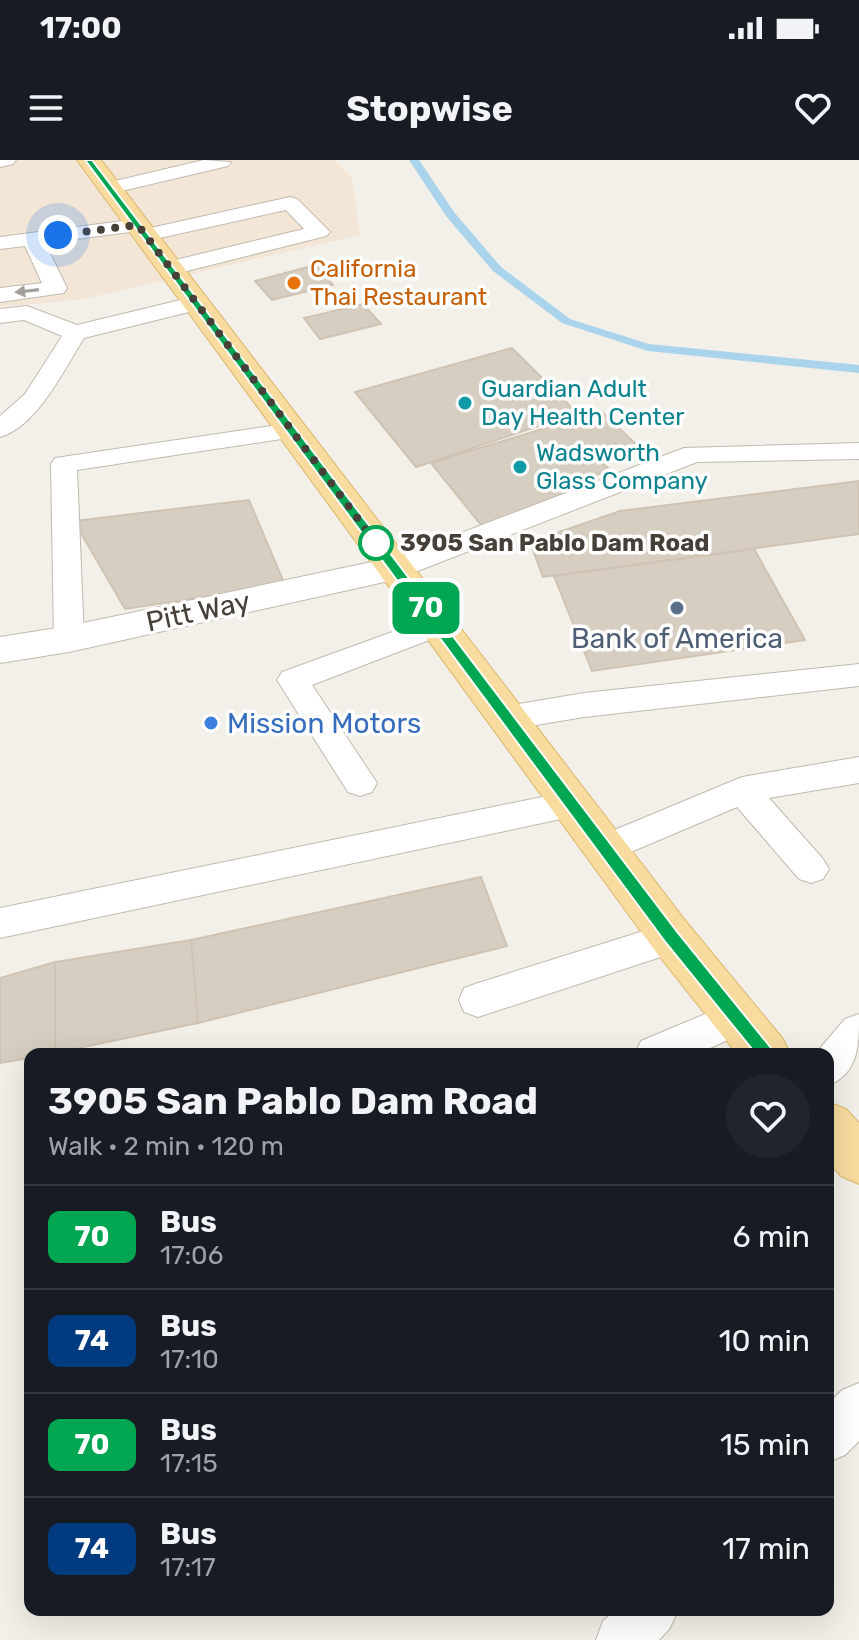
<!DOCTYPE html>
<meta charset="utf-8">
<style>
:root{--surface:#171b24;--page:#20242c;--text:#f1f3f6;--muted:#9ea1a6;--line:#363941}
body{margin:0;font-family:Rubik,sans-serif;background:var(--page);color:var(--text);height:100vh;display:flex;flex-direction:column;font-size:30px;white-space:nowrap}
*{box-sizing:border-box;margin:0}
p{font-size:26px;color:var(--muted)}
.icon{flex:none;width:44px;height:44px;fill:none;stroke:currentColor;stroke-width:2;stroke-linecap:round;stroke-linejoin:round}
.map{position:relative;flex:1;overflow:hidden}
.panel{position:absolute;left:24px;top:888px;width:810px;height:568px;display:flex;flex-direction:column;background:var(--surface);border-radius:16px;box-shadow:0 8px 32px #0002}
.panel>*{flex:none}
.badge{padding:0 16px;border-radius:12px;font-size:28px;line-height:52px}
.you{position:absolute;width:40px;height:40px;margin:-20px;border:6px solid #fff;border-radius:50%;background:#1a73e8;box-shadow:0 0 0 12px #1a73e833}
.map>.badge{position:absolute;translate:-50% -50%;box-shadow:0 0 0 4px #fff}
.round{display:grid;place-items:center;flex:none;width:84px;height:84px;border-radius:42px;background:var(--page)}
.headline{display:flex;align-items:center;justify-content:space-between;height:136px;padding:0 24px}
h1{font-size:38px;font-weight:700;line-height:60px}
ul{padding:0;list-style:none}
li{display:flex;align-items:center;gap:24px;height:104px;padding:0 24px;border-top:2px solid var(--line)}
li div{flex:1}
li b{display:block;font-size:30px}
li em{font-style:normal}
li .badge{min-width:88px;font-weight:700;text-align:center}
.status{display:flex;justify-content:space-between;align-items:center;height:56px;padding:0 40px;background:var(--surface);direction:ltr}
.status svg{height:22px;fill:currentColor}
header{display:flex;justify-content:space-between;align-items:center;height:104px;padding:0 24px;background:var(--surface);font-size:36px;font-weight:700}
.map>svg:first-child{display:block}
.commercial{fill:#f4e6d6}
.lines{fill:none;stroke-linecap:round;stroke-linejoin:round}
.stream{fill:#aad3ec;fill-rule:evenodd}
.building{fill:#d7cec2;stroke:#cfc3b3;stroke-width:2}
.service-casing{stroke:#c1baaf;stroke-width:2}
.minor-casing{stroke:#c1baaf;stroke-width:2}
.primary-casing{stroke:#dcb76e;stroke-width:2}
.service{fill:#fff;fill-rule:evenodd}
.minor{fill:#fff;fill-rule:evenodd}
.primary{fill:#f8db9e;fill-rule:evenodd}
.oneway{fill:#a3a09c}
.line{fill:#00a651;stroke:#fff;stroke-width:2}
.walk{stroke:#474038;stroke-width:8;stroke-dasharray:0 14.4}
.food-dot{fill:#e8710a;stroke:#fff;stroke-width:3}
.culture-dot{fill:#0f9aa8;stroke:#fff;stroke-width:3}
.stop-dot{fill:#fff;stroke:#00a651;stroke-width:4}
.service-dot{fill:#5c6f8a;stroke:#fff;stroke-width:3}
.shop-dot{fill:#3f7fe0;stroke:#fff;stroke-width:3}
.labels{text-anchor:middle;stroke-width:7;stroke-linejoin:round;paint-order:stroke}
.far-food-label{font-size:24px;fill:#c56008;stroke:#fff;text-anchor:start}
.far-culture-label{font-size:24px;fill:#0d838f;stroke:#fff;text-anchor:start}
.far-stop-label{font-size:24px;font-weight:bold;fill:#474038;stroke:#fff;text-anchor:start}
.street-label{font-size:28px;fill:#474038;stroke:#fff}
.service-label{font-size:28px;fill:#4e5e75;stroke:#fff}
.shop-label{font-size:28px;fill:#366cbe;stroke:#fff;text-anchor:start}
</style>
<div class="status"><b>17:00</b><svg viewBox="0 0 49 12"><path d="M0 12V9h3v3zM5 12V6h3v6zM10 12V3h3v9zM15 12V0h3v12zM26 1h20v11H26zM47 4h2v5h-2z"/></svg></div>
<header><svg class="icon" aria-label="menu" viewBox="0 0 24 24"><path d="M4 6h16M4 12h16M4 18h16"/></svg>Stopwise<svg class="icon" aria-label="heart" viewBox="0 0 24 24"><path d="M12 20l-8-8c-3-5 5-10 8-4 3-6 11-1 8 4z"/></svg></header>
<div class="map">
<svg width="859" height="1480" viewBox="0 0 859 1480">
<rect width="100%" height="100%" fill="#f3f0e9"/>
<path class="commercial" d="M0,0H335L352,18L360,75L84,139L0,147Z"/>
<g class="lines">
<path class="stream" d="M409,0H419L454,52L501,107L570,159L649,184L859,205V213L648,191L562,163L493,111L446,56Z"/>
</g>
<path class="building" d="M316,105L333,125L272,140L255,121Z
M363,144L381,164L320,179L304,158Z
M512,188L577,253L416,307L355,232Z
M601,251L639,287L626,291L616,283L589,291L610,310L588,318L595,328L481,365L431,303Z
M859,321V374L543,417L530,382L620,351Z
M249,340L285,425L125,449L74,361Z
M754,389L805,480L592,511L554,416Z
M481,717L507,786L198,863L191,780Z
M191,780L198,863L55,893V802Z
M55,802V893L30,894V898L0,903V818Z"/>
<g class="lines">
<g class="service-casing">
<path id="service" d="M0,0H16L13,4L0,7Z
M204,0L231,2L228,6L109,34L99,28L102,24Z
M290,37L297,39L330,72L326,76L171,115L163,113L160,108L163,103L304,69L286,50L146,81L138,80L135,75L138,71L45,83L67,128L64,133L0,142V128L42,123L25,86L0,89V77L138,59L145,61L149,65L146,69Z
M197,136L205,138L208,143L205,148L84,178C65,208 37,267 0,277V256L25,234L62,176L24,160L0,163V149L27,146L77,165Z
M292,263L301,266L305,271L301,276L77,310L84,479L80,486L69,490L58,486L54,479L51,304L55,298Z
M859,283V299L697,302L405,416L395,418L385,416L381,409L385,402L684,288Z
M439,455L450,458L454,465L450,472L312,525L377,623L372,632L360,636L348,632L277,520L282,512Z
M859,504V526L584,557L507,570L496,566L491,558L496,550L507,546L584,533Z
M859,597V623L769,638L823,699L829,709L823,719L811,723L799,719L737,647L605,703L593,699L588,689L593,679L742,617Z
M571,631L583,635L588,644L583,653L571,657L0,778V748Z
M672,762L685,767L690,778L685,789L478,857L464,852L459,840L464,828L478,823Z
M736,841L750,846L755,858L750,870L697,894H635L641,881Z
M859,854C859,887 859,912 828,926V894H815L845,859Z
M859,1223V1281L845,1295L828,1302V1244L842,1230Z
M615,1450H678L670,1468L659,1480H596L603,1461Z"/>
</g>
<g class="minor-casing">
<path id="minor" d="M395,397L407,401L413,409L407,417L69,492L0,503V477L69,466Z"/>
</g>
<g class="primary-casing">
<path id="primary" d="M77,0H101L688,764L783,879L790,894H737L656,792Z
M828,942L846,949L859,963V1024L841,1016L828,1002Z"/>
</g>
<use href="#service" class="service"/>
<use href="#minor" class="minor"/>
<use href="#primary" class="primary"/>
</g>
<defs><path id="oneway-solid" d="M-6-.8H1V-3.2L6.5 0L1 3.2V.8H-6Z" transform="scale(2)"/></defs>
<use class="oneway" href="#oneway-solid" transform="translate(27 131) rotate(173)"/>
<path class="line" d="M85,0H92L678,773L772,889L775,894L772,899H760L666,783Z"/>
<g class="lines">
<path class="walk" d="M58,75L138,65L376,383"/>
</g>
<circle class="food-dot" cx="294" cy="123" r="8"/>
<g class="culture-dot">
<circle cx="465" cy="243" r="8"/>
<circle cx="520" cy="307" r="8"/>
</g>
<circle class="stop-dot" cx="376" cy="383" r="16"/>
<circle class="service-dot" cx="677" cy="448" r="8"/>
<circle class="shop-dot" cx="211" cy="563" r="8"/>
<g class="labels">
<g class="far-food-label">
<text x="310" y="117">California<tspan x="310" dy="28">Thai Restaurant</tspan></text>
</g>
<g class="far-culture-label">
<text x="481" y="237">Guardian Adult<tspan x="481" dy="28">Day Health Center</tspan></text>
<text x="536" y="301">Wadsworth<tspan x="536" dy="28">Glass Company</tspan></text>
</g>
<g class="far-stop-label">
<text x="400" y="391">3905 San Pablo Dam Road</text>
</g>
<g class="street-label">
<text transform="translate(198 451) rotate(-12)" y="10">Pitt Way</text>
</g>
<g class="service-label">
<text x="677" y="488">Bank of America</text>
</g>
<g class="shop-label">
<text x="227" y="573">Mission Motors</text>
</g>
</g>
</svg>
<div class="you" style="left:58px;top:75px"></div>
<b class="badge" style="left:426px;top:448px;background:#00a651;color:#fff">70</b>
<section class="panel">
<div class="headline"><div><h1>3905 San Pablo Dam Road</h1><p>Walk · 2 min · 120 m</p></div><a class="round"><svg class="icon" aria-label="heart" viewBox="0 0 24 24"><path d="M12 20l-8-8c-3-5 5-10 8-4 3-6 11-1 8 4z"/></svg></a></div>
<ul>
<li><span class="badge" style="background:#00a651;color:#fff">70</span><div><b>Bus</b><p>17:06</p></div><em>6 min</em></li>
<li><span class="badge" style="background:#003b80;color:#fff">74</span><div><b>Bus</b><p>17:10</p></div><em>10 min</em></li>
<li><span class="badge" style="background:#00a651;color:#fff">70</span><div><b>Bus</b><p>17:15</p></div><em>15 min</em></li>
<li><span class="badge" style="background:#003b80;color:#fff">74</span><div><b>Bus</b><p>17:17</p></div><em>17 min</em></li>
</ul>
</section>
</div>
